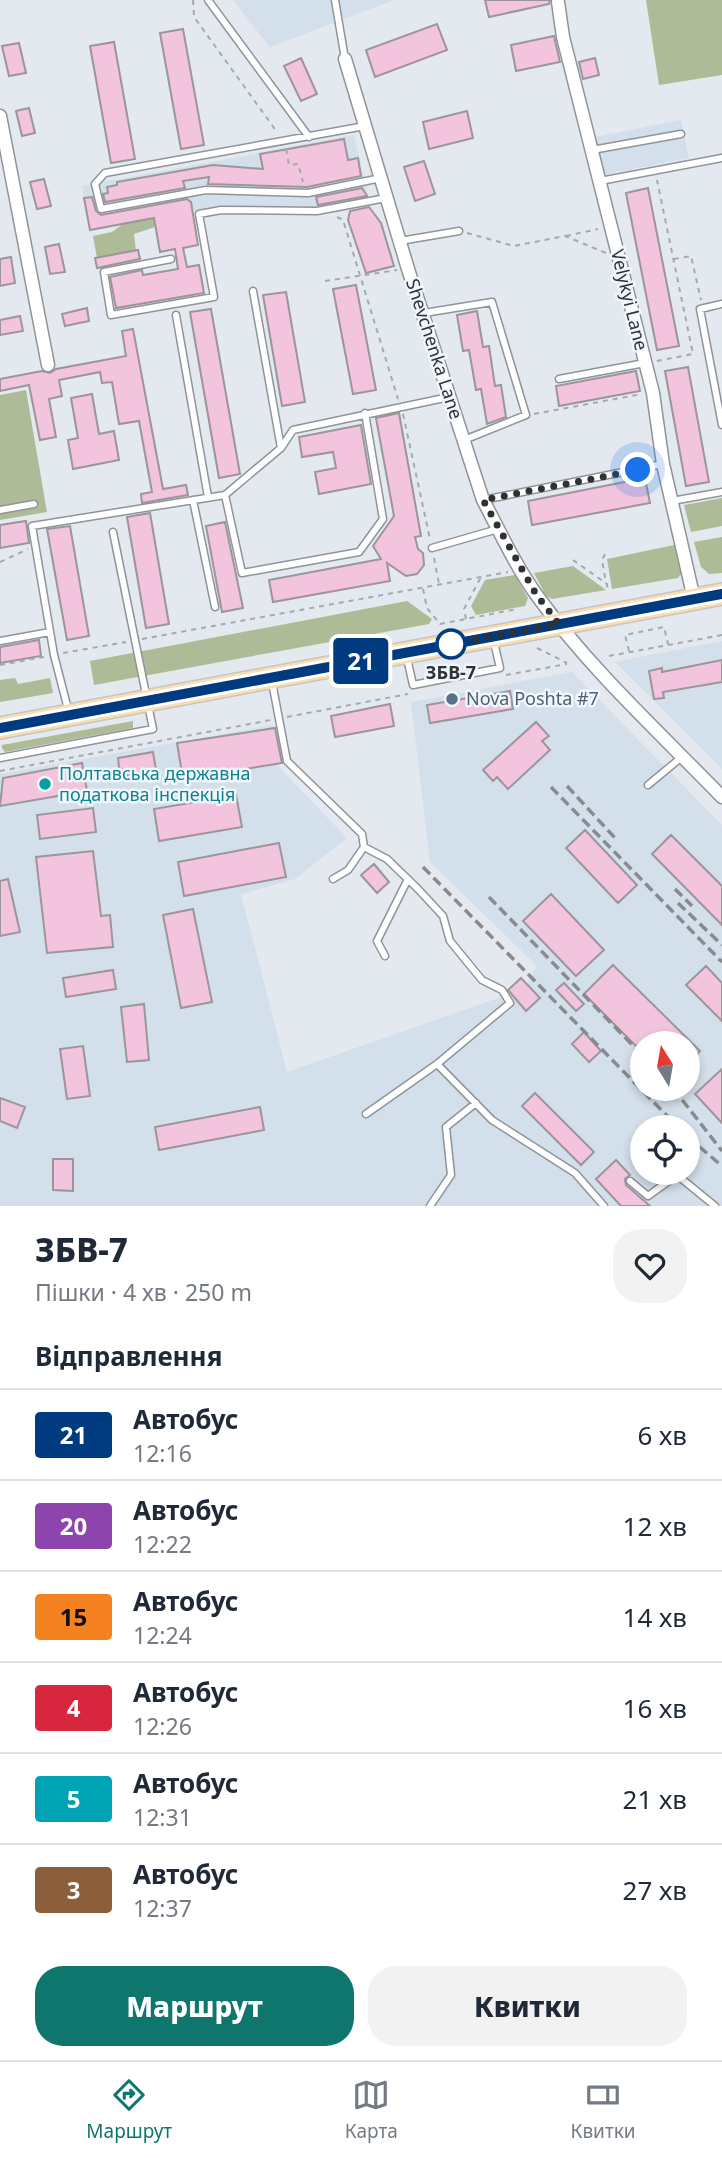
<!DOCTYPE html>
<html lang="uk">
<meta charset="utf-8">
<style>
:root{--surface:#fff;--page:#f2f2f3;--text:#1f2937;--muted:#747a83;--line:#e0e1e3;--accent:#0f766e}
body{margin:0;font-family:"Noto Sans",sans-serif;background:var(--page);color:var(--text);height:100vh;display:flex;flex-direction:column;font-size:26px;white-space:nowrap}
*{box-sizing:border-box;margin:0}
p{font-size:23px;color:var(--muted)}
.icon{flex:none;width:38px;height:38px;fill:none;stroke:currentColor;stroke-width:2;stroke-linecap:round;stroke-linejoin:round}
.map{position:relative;height:1206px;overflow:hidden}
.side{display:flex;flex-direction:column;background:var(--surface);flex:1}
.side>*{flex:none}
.badge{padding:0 14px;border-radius:5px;font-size:24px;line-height:46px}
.needle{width:46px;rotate:349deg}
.fabs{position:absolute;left:630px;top:1031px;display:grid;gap:14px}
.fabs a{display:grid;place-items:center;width:70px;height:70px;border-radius:50%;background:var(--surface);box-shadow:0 4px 10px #0003;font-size:35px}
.you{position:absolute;width:35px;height:35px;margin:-18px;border:5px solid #fff;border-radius:50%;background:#1a73e8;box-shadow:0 0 0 10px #1a73e833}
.map>.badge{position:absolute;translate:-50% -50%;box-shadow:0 0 0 4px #fff}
h2{padding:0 35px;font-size:26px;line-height:63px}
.round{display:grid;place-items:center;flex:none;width:74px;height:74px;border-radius:28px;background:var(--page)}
.summary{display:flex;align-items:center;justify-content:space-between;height:119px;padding:0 35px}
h1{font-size:33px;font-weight:800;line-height:52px}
.button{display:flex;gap:14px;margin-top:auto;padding:14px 35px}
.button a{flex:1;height:80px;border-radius:28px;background:var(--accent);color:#fff;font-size:28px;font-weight:800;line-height:80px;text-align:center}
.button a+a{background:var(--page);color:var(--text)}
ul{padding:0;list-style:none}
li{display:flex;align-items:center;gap:21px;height:91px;padding:0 35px;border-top:2px solid var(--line)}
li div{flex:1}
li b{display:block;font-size:26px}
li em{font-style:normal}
li .badge{min-width:77px;font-weight:700;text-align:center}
.dock{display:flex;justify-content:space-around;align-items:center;height:98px;border-top:2px solid var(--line);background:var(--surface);font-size:19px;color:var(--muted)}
.dock a{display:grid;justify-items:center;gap:4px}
.dock .on{color:var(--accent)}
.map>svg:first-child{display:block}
.built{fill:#d3dfea;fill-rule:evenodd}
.green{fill:#adbc96}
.building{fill:#f2c4dd;stroke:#9c9599;stroke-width:2}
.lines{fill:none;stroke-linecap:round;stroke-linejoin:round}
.service-casing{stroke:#8f9499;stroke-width:9}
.minor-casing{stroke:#8f9499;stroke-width:15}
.primary-casing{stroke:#c5c5c6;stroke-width:24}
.path{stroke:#a5aaae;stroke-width:2;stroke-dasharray:5 5;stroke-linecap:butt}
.service{stroke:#fff;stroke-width:6}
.minor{stroke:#fff;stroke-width:12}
.primary{stroke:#faddb0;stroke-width:21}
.rail{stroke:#878b8f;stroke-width:3.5;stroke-dasharray:10 5;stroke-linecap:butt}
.line-casing{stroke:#fff;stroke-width:16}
.line{stroke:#003b80;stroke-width:10}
.walk{stroke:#2f3133;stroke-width:7;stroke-dasharray:0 12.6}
.stop-dot{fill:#fff;stroke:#003b80;stroke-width:3.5}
.service-dot{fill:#5c6f8a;stroke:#f0f7fc;stroke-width:2.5}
.culture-dot{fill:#0f9aa8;stroke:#f0f7fc;stroke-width:2.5}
.labels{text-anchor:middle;stroke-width:5;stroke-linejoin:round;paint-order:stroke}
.street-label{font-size:18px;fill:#2f3133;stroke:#f0f7fc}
.stop-label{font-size:18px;font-weight:bold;fill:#2f3133;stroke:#f0f7fc}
.service-label{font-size:18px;fill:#4e5e75;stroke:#f0f7fc;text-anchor:start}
.culture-label{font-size:18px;fill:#0d838f;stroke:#f0f7fc;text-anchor:start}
</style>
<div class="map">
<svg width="722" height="1206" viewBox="0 0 722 1206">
<rect width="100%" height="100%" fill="#e3e9ef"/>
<path class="built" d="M233,0H394L270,47Z
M681,120L689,158L602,175L595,137Z
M354,135L369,199L319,208L219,206L90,230L82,186Z
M722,641V769L615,662Z
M572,672L722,825V1206H0V774L273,725L278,766L347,838L295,879L241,894L287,1072L524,989L537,966L430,862L411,702ZM642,1043H688V1088H642ZM642,1127H688V1172H642Z"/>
<path class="green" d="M646,0H722V75L659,85Z
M157,217L158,226L134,234L136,251L97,258L93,236L112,232L127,221Z
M26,390L47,512L0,520V395Z
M722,498V526L691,532L684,505Z
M722,537V573L709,574L701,567L694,542Z
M679,544L683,572L678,578L612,589L607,559Z
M573,566L606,590L552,599L546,596L534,573Z
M515,575L528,598L525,606L476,615L471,606L485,580Z
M407,601L432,619L429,624L94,685L90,661Z
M15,678L18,684L50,678L53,693L0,702V680Z
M133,721V728L5,752L2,748V745Z"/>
<path class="building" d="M485,0H550L549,4L489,17Z
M437,24L447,50L375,77L366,50Z
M183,29L204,145L181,149L160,33Z
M554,36L560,62L516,71L511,45Z
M114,42L135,159L111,163L90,46Z
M19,43L26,73L9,76L2,46Z
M301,58L317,94L301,101L284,66Z
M595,58L599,75L583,79L579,62Z
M29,108L35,133L22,136L16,111Z
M467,111L473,138L429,149L423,122Z
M344,139L348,160L358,158L361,176L307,187L208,184L209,177L183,181L185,188L105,202L103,194L108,193L107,187L117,185V182L213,165L263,169L260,154Z
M424,161L435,194L415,201L404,167Z
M44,179L51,206L37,209L30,182Z
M362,188L367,196L318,205L316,197Z
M648,188L679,346L657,350L626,193Z
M92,197L96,211L101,215L187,199L191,202L198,245L183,248L187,267L199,265L204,293L116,308L110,277L142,270L143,275L178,269L175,249L160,252L154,218L90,230L84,198Z
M369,207L381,223L394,266L366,273L348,220L350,211Z
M59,244L65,272L50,274L45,247Z
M138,250L140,259L97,268L95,258Z
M11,257L15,283L0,286V259Z
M356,285L376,390L353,394L333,289Z
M286,292L305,402L282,406L263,295Z
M87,308L89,321L65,326L62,314Z
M211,309L240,474L219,478L190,312Z
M477,311L483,347L489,346L495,386L501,385L506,417L487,424L481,389L476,390L469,350L463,351L457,315Z
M20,316L23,331L0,335V320Z
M133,329L163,489L186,485L188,495L142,503L141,494L152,492L139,421L119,424L112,382L102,383L100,372L59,380L62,396L49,399L56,437L40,440L29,385L0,391V379L42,371L50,373L56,369L126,356L122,331Z
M688,367L709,482L686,486L665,371Z
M636,371L640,391L559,406L556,386Z
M92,394L99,434L114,431L119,460L73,469L68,440L78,438L71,398Z
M399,413L421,536L415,537L418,549L423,553L424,565L417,574L406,576L387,563L390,581L273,602L269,580L381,559L373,546L394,516L376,418Z
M361,425L371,484L319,494L315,472L336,468L333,452L302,457L299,437Z
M645,478L650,503L532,525L528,501Z
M150,513L169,624L146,628L127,517Z
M26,521L29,543L0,548V525Z
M225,522L243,608L222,612L206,526Z
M70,526L89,636L67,640L47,529Z
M39,640L41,656L0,663V647Z
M722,660V682L663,692L664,698L654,699L649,671L662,668V672Z
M510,691L513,709L430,723L427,705Z
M390,704L394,726L335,737L331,716Z
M536,722L549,736L542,741L550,750L508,789L497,777L493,781L483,770Z
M275,728L282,763L183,779L177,743Z
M153,752L156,770L120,776L118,758Z
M82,763L87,791L0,806L3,778Z
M236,795L242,827L159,841L154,809Z
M93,808L96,832L40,839L37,815Z
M585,830L637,885L618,903L566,848Z
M671,835L722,886V925L652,854Z
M279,843L286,877L184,896L178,862Z
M93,851L101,916L110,915L113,947L47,953L36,857Z
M374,864L389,882L377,893L361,875Z
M8,879L20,932L0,936V881Z
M551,894L604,950L576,976L523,921Z
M193,909L212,1002L181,1008L163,915Z
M613,965L700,1051L688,1063V1043H642V1052L584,994Z
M706,966L722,983V1021L686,985Z
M113,970L116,989L66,997L63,978Z
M521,978L540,998L526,1011L508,990Z
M564,983L584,1004L576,1011L556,990Z
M144,1004L149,1060L127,1062L121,1007Z
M584,1032L601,1051L589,1062L572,1044Z
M83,1046L90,1096L67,1099L60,1049Z
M722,1069V1123L695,1094Z
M535,1093L594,1152L581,1165L522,1106Z
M0,1098L25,1107L17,1128L0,1121Z
M260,1107L264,1130L159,1150L155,1127Z
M53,1159H73V1191L53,1190Z
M616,1160L630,1175L625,1179L626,1185L650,1206H621L596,1179Z"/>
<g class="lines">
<g class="service-casing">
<path id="service" d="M208,0L309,137
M335,0L345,59
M365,126L105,173L95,184L101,209L206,190L308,193L381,178
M592,150L681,134
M600,181L722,158
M400,241L459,231
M171,259L104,272L111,315L214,297L199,214L221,210L317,211L386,198
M253,291L281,448
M722,304L700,309L722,425
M424,313L492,302L526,415L464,440
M176,315L208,497
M559,379L645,363
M225,495L242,573L359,552L383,519L365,413
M193,500L215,607
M483,500L663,464
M672,501L722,492
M0,510L34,504
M432,548L498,529
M0,641L50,632
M407,658L413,685L500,668L494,642
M272,682L287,761L362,834L364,847L348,870L333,879
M69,713L54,655L32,526L225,495L281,448L293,430L449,397
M0,758L153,729L113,532
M648,785L683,756
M364,847L387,859L418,889L443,916L450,941L482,980L502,990L510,1003L437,1064L492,1120L575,1173L604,1206
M385,956L377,941L408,879
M366,1114L437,1064
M630,1181L648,1196L677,1175L715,1206
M430,1206L451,1175L446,1127L476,1103"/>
</g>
<g class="minor-casing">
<path id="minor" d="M558,2L563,37L653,393L663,464L694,599
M345,59L408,269L483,500C500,532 516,567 538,597C591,670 659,732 722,797
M0,116L48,365"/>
</g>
<g class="primary-casing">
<path id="primary" d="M0,728L722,594"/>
</g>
<path class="path" d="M193,0L194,17L277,132
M286,149L289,165L298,164L303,182
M337,217L343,220L398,399
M467,233L514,246L565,236L606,253
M566,236L598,229
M674,259L691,256L701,300
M325,281L397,270
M657,361L693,354L657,180
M403,414L430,539
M534,414L642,394
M605,554L602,560L606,583
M434,558L439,584
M573,560L607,584L608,592
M0,562L28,549
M423,589L427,608L440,624L517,609
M466,619L464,609L481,577
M142,639L508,572
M537,648L567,663
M629,651L625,635L664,627L668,644
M63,653L126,642
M609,656L722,635
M0,665L44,657
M506,675L567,664
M287,717L408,694
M0,771L271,720"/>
<use href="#service" class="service"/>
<use href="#minor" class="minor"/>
<use href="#primary" class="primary"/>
<path class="rail" d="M567,786L615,838
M551,787L722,962
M423,867L678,1127
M675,889L692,906
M489,897L642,1055
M678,903L722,945
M673,1088L722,1151
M688,1137L722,1166"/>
</g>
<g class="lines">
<g class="line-casing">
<path id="line" d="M0,728L722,594"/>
</g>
<use href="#line" class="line"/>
<path class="walk" d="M451,644L559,624L536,594L483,500L638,470"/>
</g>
<circle class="stop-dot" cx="451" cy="644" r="14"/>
<circle class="service-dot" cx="452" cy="699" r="7"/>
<circle class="culture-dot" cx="45" cy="784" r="7"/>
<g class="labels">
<g class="street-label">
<text transform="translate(629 300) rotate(76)" y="6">Velykyi Lane</text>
<text transform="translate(434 349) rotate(72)" y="6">Shevchenka Lane</text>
</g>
<g class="stop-label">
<text x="451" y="679">ЗБВ-7</text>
</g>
<g class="service-label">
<text x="466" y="705">Nova Poshta #7</text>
</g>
<g class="culture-label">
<text x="59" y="780">Полтавська державна<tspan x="59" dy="21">податкова інспекція</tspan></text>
</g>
</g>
</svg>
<div class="fabs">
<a><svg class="needle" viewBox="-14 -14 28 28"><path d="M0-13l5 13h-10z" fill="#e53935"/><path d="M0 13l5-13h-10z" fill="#747a83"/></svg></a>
<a><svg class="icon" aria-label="locate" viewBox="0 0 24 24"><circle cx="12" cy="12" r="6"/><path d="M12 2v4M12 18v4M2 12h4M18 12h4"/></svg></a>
</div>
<div class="you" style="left:638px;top:470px"></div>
<b class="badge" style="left:361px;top:661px;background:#003b80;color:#fff">21</b>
</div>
<section class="side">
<div class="summary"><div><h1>ЗБВ-7</h1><p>Пішки · 4 хв · 250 m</p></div><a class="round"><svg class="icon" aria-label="heart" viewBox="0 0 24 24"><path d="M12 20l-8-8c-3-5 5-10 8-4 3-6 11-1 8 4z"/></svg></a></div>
<h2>Відправлення</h2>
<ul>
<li><span class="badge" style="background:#003b80;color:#fff">21</span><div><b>Автобус</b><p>12:16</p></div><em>6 хв</em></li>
<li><span class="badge" style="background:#8e44ad;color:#fff">20</span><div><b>Автобус</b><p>12:22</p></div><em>12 хв</em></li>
<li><span class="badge" style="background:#f58220;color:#111">15</span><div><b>Автобус</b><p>12:24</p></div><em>14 хв</em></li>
<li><span class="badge" style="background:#d7263d;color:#fff">4</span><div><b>Автобус</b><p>12:26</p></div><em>16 хв</em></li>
<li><span class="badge" style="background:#00a3b4;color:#fff">5</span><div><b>Автобус</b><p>12:31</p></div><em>21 хв</em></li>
<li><span class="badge" style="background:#8b5e3c;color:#fff">3</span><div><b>Автобус</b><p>12:37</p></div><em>27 хв</em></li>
</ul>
<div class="button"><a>Маршрут</a><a>Квитки</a></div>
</section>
<nav class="dock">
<a class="on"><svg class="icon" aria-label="directions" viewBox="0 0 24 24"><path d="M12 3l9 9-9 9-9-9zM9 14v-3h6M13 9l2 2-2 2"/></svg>Маршрут</a>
<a><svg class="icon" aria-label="map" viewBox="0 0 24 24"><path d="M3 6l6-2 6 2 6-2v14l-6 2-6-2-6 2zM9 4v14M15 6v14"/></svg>Карта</a>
<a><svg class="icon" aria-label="tickets" viewBox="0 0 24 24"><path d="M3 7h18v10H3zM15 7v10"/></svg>Квитки</a>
</nav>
